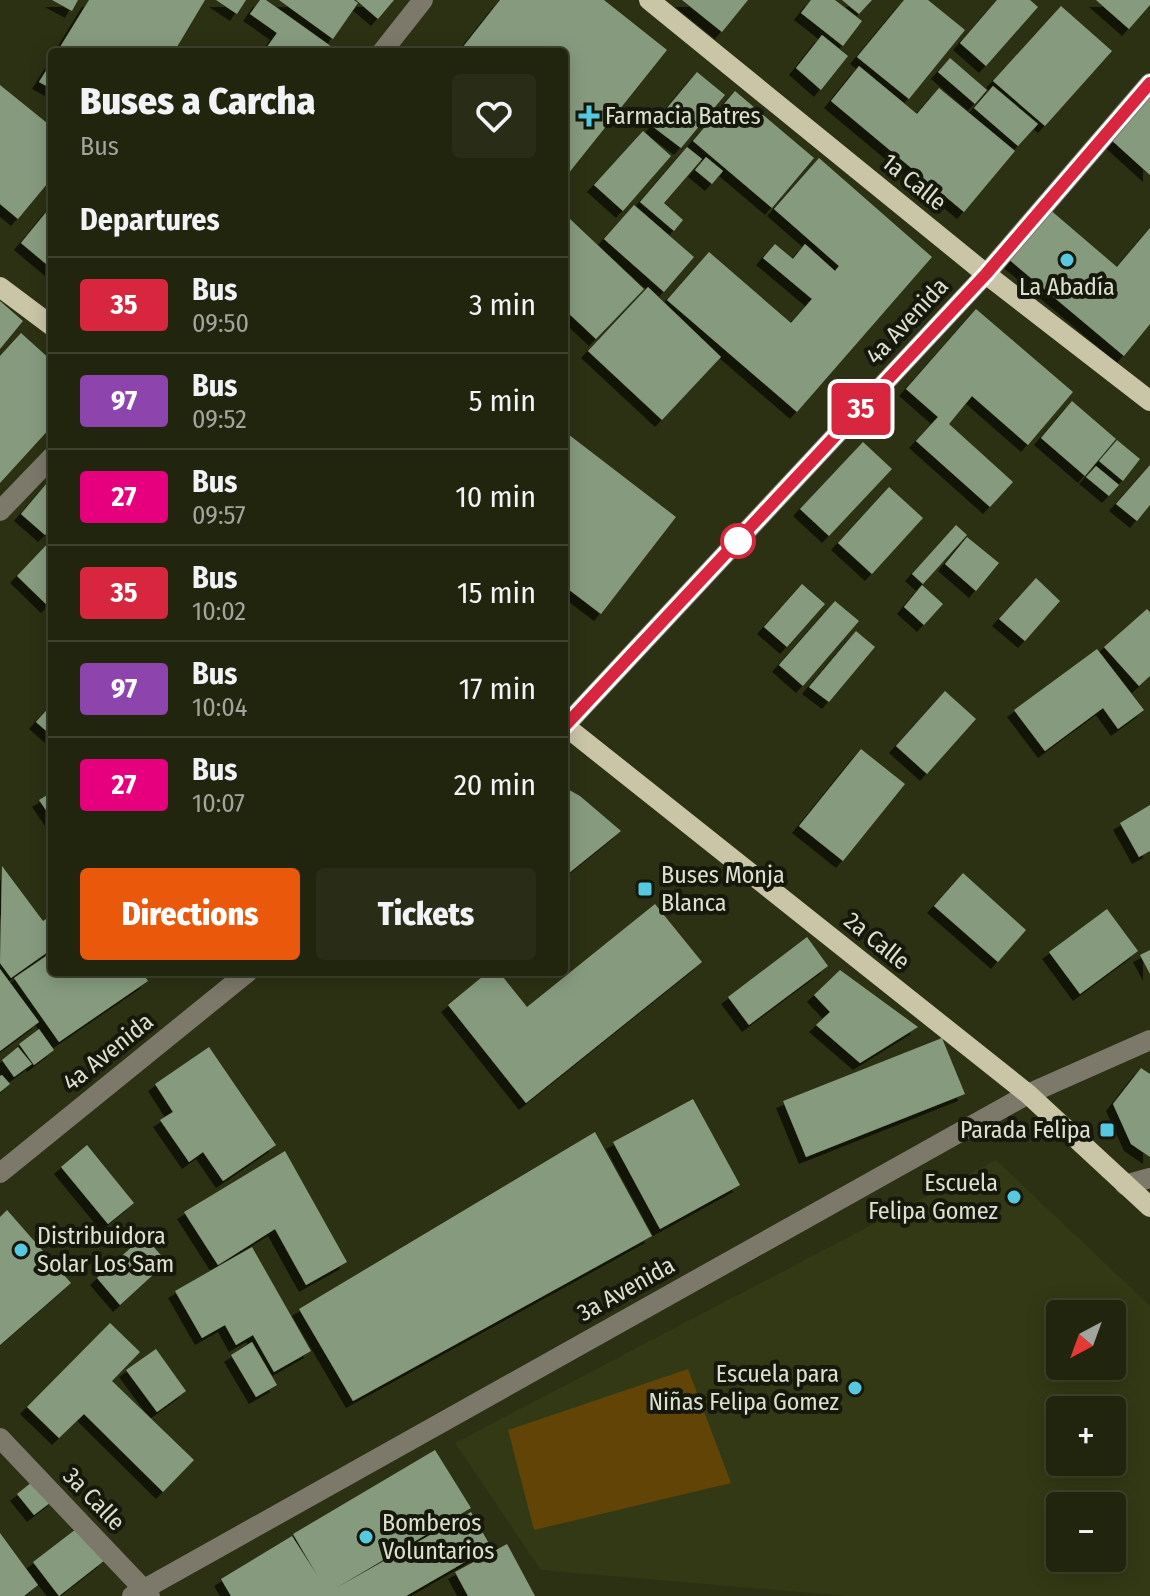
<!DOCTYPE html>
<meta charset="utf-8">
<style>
:root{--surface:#21250e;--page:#292d17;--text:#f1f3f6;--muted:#a2a59e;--line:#3e422e;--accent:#ea580c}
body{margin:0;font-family:"Fira Sans Condensed",sans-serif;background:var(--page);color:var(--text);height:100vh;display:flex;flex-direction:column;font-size:30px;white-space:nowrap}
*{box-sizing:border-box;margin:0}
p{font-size:26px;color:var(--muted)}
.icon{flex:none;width:44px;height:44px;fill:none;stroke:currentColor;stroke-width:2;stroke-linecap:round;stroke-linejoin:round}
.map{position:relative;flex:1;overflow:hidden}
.panel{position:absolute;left:48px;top:48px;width:520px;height:928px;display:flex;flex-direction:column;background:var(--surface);border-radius:8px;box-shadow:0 4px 20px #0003,0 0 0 2px var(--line)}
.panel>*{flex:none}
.badge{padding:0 16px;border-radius:6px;font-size:28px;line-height:52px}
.needle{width:52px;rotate:221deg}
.controls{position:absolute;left:1046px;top:1300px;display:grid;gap:16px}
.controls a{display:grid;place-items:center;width:80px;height:80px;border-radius:8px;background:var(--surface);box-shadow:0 4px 20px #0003,0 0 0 2px var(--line);font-size:40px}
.map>.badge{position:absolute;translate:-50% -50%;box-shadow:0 0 0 4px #fff}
h2{padding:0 32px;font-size:30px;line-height:72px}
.round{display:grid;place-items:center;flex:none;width:84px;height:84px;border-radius:8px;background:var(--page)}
.headline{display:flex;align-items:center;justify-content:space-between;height:136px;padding:0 32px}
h1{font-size:38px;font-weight:800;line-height:60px}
.primary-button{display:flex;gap:16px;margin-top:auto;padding:16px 32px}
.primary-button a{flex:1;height:92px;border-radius:8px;background:var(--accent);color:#fff;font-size:32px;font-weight:800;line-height:92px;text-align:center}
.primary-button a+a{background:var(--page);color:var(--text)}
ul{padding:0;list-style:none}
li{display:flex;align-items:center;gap:24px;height:96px;padding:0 32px;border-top:2px solid var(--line)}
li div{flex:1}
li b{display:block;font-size:30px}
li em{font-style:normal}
li .badge{min-width:88px;font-weight:700;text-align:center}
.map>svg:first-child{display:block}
.built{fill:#333914;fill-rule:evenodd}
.pitch{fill:#614406}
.building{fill:#869b7e;filter:url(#shadow)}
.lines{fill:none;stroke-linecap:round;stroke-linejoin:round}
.minor{stroke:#7c796b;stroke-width:20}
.major{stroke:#cac5a7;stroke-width:20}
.line-casing{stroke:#fff;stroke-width:18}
.line{stroke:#d7263d;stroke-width:12}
.poi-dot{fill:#56c9e1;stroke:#15180b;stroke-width:3}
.stop-dot{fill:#fff;stroke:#d7263d;stroke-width:4}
.labels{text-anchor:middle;stroke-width:8;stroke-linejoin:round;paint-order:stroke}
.poi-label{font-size:24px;fill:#dce1cf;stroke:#15180b;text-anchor:start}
.street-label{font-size:24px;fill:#dce1cf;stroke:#15180b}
</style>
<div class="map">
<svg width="1150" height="1596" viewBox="0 0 1150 1596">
<defs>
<filter id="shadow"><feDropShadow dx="-7" dy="7" stdDeviation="0" flood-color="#0009"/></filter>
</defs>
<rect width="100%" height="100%" fill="#2c3113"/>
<path class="built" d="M996,1160L1150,1306V1596H848L541,1570L455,1443ZM1060,1314H1112V1366H1060ZM1060,1410H1112V1462H1060ZM1060,1506H1112V1558H1060Z"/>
<path class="pitch" d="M688,1369L731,1483L534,1530L508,1430Z"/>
<path class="building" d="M52,0H78L72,11Z
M89,0H205L174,52H57Z
M216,0H246L237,14Z
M260,0H266L339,52H274L267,47L277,33L250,14Z
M279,0H354L358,3L333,39Z
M356,0H394L378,19Z
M500,0H604L667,50L564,179V52H459Z
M682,0H748L722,32Z
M811,0H835L862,21L843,46L801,13Z
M842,0H872L859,14Z
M904,0H928L965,30L909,99L857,57Z
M997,0H1030L1038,7L986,66L960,43Z
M1096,0H1150V5L1129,29Z
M1061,6L1112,51L1045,126L993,81Z
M822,35L848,56L821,90L796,68Z
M950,58L987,90L975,104L938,72Z
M52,61V89L39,82Z
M859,66L917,114L939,88L1015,151L964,212L831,101Z
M697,72L725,95L681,148L652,126Z
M0,85L52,127V178L18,219L0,204Z
M993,86L1038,124L1018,146L974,108Z
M1150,89V175L1108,137Z
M735,91L814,158L772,208L693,141Z
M643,131L671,156L623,211L594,185Z
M687,147L702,159L664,203L683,220L674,231L640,202Z
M706,157L723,171L712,184L695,170Z
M819,158L932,257L797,412L667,300L709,252L791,323L812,299L763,258L775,244L793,259L805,244L835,271L839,266L774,209Z
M52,205V269L21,243Z
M634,205L694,257L664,292L604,239Z
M1048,208L1117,267L1150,228V324L1124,356L1006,257Z
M569,218L644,289L596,339L564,309V223Z
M648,287L721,357L662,420L588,351Z
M0,301L23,321L0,349Z
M976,309L1073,392L1028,445L972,396L949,424L1013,482L990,507L916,441L938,417L906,389Z
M21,333L52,361V426L0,483V356Z
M1072,401L1116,439L1085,476L1041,438Z
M564,431L676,517L601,614L564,586Z
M1117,440L1140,459L1123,481L1099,461Z
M863,442L892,469L829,536L800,509Z
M1150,465V505L1137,521L1116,504Z
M1096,466L1119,485L1109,496L1086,477Z
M47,483L52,487V528L45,535L21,514Z
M889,487L923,518L872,574L838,543Z
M956,525L967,535L923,584L912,574Z
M967,537L999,563L976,591L945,564Z
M52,539V602L48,606L17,576Z
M1036,578L1060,601L1025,641L999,619Z
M802,584L825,604L787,647L764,627Z
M922,585L943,604L924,625L904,607Z
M835,601L859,621L803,686L779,665Z
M1147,609L1150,612V676L1139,686L1104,647Z
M856,631L875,647L829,702L809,687Z
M1097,649L1144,710L1118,729L1103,708L1045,751L1014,710Z
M945,691L976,719L927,774L896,746Z
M52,704V736L36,722Z
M861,749L905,784L843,861L799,826Z
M564,787L580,796L621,831L564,877Z
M52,792V819L39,800Z
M1150,805V851L1139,857L1120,823Z
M2,866L43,921L52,915V949L11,978L0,963Z
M963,873L1026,930L998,962L934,906Z
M655,904L702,962L526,1103L448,1005L488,972H499L527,1007Z
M1107,909L1138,951L1080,994L1049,952Z
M807,937L828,966L749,1025L728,997Z
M1150,950V974L1140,955Z
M52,952V972H142L148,981L59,1042L14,978Z
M0,969L39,1022L0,1051Z
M840,970L918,1027L860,1063L816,1025L830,1012L814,995Z
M39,1029L54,1050L34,1065L19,1044Z
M942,1038L965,1094L806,1157L783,1101Z
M18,1047L32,1064L14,1077L2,1060Z
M209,1047L276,1145L223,1181L203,1152L189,1162L160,1120L173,1112L155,1084Z
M1141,1068L1150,1074V1157L1131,1144L1113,1104Z
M2,1075L10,1084L0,1092V1076Z
M693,1099L740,1185L660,1229L613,1142Z
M595,1132L652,1236L353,1401L299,1309Z
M87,1145L134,1203L108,1224L61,1167Z
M285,1151L347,1262L306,1285L275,1229L218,1265L184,1212Z
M7,1210L71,1283L0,1345V1217Z
M144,1236L167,1262L120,1305L97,1278Z
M252,1247L311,1351L274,1372L253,1335L236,1345L225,1325L202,1338L175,1291Z
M110,1323L140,1352L112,1381L194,1460L163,1492L84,1414L59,1438L27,1407Z
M252,1342L277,1385L256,1397L231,1355Z
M156,1349L186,1391L157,1412L126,1370Z
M435,1450L471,1508L336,1588L471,1512L491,1547L406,1596H231L221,1579L292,1536L317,1575L293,1534Z
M37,1478L55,1499L34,1515L17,1494Z
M80,1526L105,1560L59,1596L33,1562Z
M0,1533L38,1585L24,1596H0Z
M507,1544L535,1596H468L455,1572Z"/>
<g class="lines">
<path class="minor" d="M382,52L423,0
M0,511L52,457
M564,727L986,274L1150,83
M0,1173L248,972
M1125,1185L1150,1178
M0,1438L150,1596
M132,1596L1028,1094L1150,1040"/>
<path class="major" d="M649,0L986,274L1150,401
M0,287L52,326
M564,725L1028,1094L1150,1207"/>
</g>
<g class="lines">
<g class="line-casing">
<path id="line" d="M564,727L986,274L1150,83"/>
</g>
<use href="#line" class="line"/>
</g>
<g class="poi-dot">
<path d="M585 104h8v8h8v8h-8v8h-8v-8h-8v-8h8z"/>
<circle cx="1067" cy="260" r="8"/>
<rect x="637" y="881" width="16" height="16" rx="4"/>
<rect x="1099" y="1122" width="16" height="16" rx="4"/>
<circle cx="1014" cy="1197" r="8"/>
<circle cx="21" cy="1250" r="8"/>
<circle cx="855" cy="1388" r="8"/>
<circle cx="366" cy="1537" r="8"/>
</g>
<circle class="stop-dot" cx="738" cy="541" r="16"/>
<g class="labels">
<g class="poi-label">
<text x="605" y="124">Farmacia Batres</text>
<text x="1067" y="295" text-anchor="middle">La Abadía</text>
<text x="661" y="883">Buses Monja<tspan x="661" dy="28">Blanca</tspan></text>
<text x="1091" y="1138" text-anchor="end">Parada Felipa</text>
<text x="998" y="1191" text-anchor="end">Escuela<tspan x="998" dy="28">Felipa Gomez</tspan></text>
<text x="37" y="1244">Distribuidora<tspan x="37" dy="28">Solar Los Sam</tspan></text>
<text x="839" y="1382" text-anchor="end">Escuela para<tspan x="839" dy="28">Niñas Felipa Gomez</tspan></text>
<text x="382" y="1531">Bomberos<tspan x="382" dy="28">Voluntarios</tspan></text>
</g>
<g class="street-label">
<text transform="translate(914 182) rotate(39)" y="8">1a Calle</text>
<text transform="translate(907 321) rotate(-47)" y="8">4a Avenida</text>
<text transform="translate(877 941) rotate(39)" y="8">2a Calle</text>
<text transform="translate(108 1052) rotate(-39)" y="8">4a Avenida</text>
<text transform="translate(626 1289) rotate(-29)" y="8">3a Avenida</text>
<text transform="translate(94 1499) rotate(46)" y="8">3a Calle</text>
</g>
</g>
</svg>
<div class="controls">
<a><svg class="needle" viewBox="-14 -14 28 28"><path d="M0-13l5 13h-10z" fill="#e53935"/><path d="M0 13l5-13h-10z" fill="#a2a59e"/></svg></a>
<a>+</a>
<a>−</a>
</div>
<b class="badge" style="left:861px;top:409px;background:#d7263d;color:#fff">35</b>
<section class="panel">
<div class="headline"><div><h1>Buses a Carcha</h1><p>Bus</p></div><a class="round"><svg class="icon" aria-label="heart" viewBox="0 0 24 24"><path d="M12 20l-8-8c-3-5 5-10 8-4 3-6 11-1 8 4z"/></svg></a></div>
<h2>Departures</h2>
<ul>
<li><span class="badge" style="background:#d7263d;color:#fff">35</span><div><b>Bus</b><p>09:50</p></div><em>3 min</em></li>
<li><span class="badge" style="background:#8e44ad;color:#fff">97</span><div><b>Bus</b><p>09:52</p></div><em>5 min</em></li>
<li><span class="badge" style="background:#e6007e;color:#fff">27</span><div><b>Bus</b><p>09:57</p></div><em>10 min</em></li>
<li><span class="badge" style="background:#d7263d;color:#fff">35</span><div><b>Bus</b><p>10:02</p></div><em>15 min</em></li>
<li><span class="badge" style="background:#8e44ad;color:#fff">97</span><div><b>Bus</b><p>10:04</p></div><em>17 min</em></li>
<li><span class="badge" style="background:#e6007e;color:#fff">27</span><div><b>Bus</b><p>10:07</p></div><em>20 min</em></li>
</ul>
<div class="primary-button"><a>Directions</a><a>Tickets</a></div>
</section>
</div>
